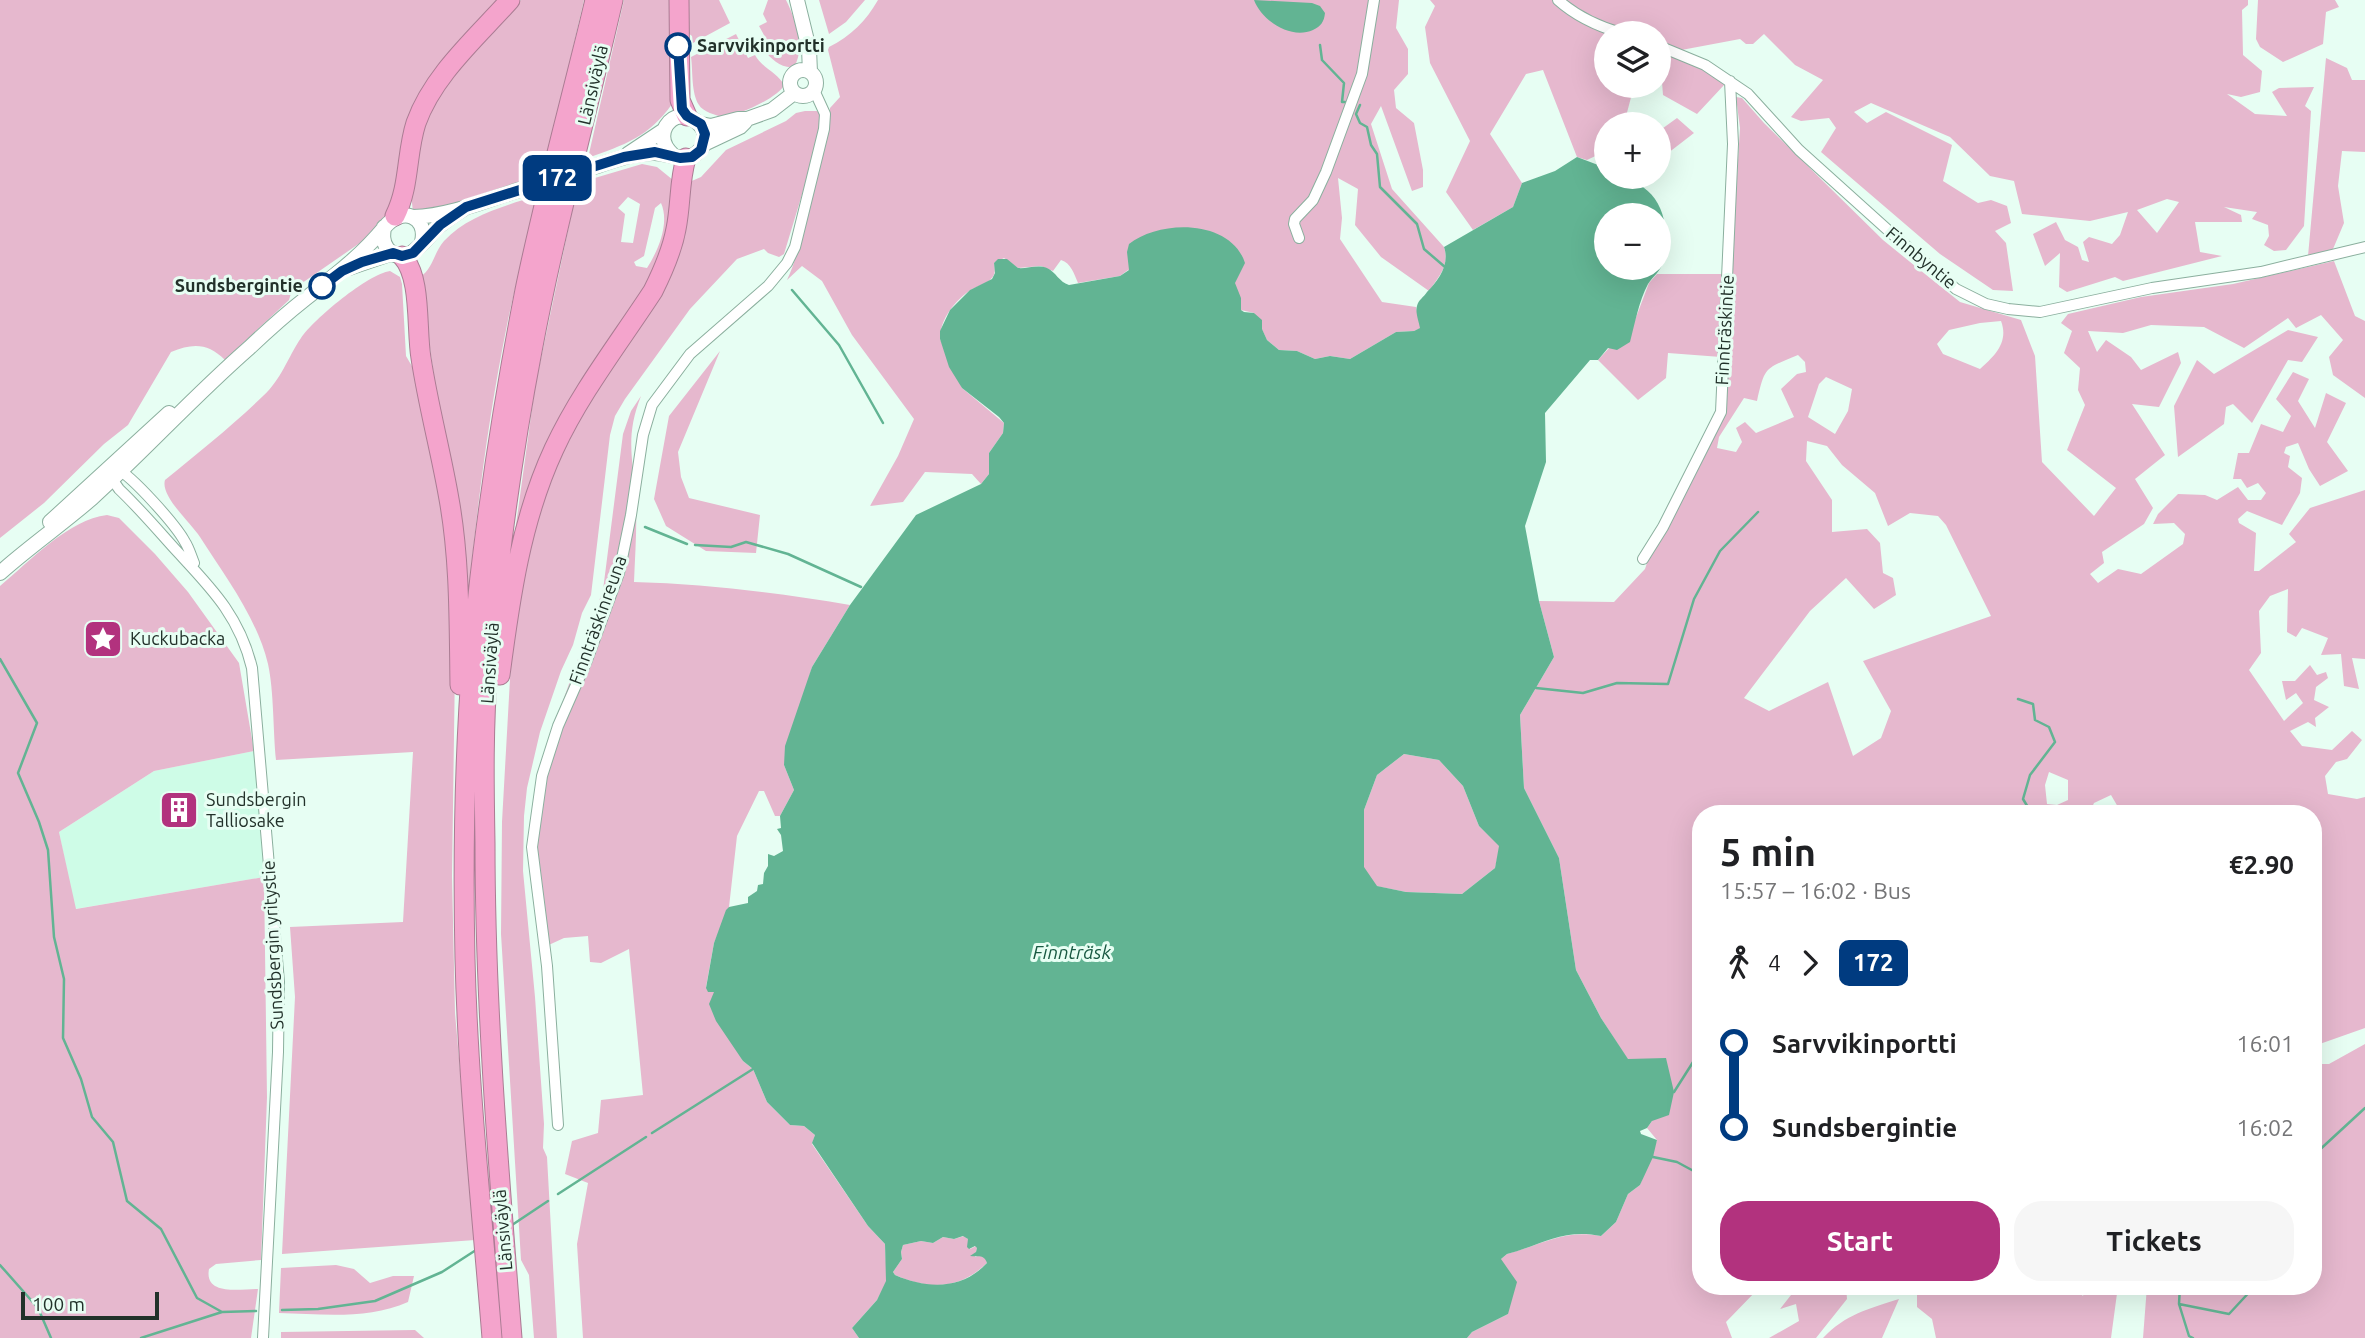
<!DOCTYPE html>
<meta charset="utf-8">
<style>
:root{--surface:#fff;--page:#f6f6f6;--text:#202124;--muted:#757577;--accent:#b2327e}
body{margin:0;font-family:Ubuntu,sans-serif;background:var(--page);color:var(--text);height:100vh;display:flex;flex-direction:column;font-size:26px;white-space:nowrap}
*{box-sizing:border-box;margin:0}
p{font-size:23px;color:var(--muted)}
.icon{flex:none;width:38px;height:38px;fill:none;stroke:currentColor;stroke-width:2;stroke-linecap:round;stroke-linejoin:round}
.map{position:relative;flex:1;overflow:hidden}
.details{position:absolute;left:1692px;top:805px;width:630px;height:490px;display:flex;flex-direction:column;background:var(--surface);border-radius:28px;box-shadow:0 7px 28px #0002}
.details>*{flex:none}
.badge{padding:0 14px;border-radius:10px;font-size:24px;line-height:46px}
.buttons{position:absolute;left:1594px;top:21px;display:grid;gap:14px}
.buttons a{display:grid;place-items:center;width:77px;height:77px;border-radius:50%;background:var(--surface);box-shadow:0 7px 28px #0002;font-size:35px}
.scale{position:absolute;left:21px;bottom:18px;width:138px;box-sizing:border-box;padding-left:7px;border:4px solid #22312a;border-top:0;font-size:19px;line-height:24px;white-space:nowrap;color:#22312a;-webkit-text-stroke:5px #e7fef3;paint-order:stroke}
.map>.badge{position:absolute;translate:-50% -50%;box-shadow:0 0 0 4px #fff}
.legs{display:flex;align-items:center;gap:10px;height:77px;padding:0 28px;font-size:23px}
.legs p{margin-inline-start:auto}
.headline{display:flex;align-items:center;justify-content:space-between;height:119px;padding:0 28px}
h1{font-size:38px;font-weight:600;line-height:52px}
.button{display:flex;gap:14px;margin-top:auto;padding:14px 28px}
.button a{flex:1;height:80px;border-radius:28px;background:var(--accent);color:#fff;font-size:28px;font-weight:600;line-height:80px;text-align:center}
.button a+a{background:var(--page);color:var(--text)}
ul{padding:0 28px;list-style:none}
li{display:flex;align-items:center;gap:24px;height:84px;font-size:26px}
li i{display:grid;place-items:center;width:10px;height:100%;margin:0 9px;background:currentColor}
li i::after{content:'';width:18px;height:18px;margin:-9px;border:5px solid;border-radius:50%;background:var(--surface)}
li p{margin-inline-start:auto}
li:first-child i{background:linear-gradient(#0000 50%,currentColor 0)}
li:last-child i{background:linear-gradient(currentColor 50%,#0000 0)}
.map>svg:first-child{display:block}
.built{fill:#cefce7}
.green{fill:#e6b8ce;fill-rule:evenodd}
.water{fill:#62b493;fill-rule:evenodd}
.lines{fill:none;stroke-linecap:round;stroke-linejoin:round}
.stream{stroke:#62b493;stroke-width:2.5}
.minor-casing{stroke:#8baf9e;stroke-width:12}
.secondary-casing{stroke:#8baf9e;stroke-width:16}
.motorway-casing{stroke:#aa7c93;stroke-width:21}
.minor{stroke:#fff;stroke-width:10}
.secondary{stroke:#fff;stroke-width:14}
.motorway{stroke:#f4a4cc;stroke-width:19}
.secondary-bridge-casing{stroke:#8baf9e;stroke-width:16;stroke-linecap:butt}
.secondary-bridge{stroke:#fff;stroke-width:14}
.line-1-casing{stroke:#fff;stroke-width:16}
.line-1{stroke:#003b80;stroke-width:10}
.stop-1-dot{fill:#fff;stroke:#003b80;stroke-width:3.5}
.labels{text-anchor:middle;stroke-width:6;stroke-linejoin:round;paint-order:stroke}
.stop-label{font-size:18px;font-weight:bold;fill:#22312a;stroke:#e7fef3;text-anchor:start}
.street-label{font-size:18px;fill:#22312a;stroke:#e7fef3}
.poi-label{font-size:18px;fill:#22312a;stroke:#e7fef3;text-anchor:start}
.water-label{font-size:19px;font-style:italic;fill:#185942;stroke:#e7fef3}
</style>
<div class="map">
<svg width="2365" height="1338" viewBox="0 0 2365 1338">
<rect width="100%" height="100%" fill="#e7fef3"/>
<path class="built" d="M254,751L264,877L75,909L59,832L154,771Z"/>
<path class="green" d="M0,0H501L452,53L392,210L380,221L370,236L292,290L289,300L225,360C208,343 193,343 171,352L128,425L104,444L44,503L0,538Z
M521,0H584L543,176L424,213L413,212L410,185L426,115L454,71Z
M624,0H672V104C649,137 624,145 588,158Z
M685,0H719L730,23L693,43L692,36L688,33Z
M768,0H786C795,18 806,48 794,67C782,69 771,59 764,50L770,46L759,26L767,22L763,14Z
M819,0H865L846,22L829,34Z
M878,0H1399L1396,28L1408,49V74L1394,90L1396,108L1414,123L1423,170V187L1412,191L1381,106L1371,124L1392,189L1444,247C1450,265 1439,276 1429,291L1381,257L1355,225L1358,189L1338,178L1342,218L1340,239L1382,302L1416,307L1421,328L1414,331L1396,332L1350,359L1330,356L1315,359L1297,351L1279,350L1267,340L1254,313L1241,310V298L1128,270L1120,276L1078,283C1074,274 1071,263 1061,260L1053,271L1041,266L1018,268L1004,258L994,263C995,269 996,274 991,279C986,284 978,286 972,289C955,300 940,319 940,339L962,388L1004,423L1003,433L989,453V474L981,484L972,474L925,472L903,502L870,506L898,456L914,419L852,335L822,281L802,266L787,280C799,254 804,225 812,198C819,168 830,138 830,108L840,97L828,50L829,47C851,36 866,21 878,0Z
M1430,0H2248V5L2242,10L2243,55L2262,71L2260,92L2241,97L2227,94L2255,114L2287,116L2272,92L2279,88L2314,87L2305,106L2311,111L2304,226L2286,250L2274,251L2264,245L2269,236L2268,225L2252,219L2257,212L2224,207L2241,215L2242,222H2195L2200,252L2222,256L2123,281L2115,277L2067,292L2059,287L2060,253L2045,266L2033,234L2056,222L2065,240L2078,247L2082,260L2089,262L2083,242L2089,237L2112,244L2120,235L2128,212L2090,221L2022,214L2014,181L1990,176L1950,137L1871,103L1854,112L1867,123L1886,112L1952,145L1943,181L1978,203L1991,200L2007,206L2011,223L1995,231L2006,243L2013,291L1993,290L1940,254L1821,152L1836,128L1829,118L1801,121L1791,117L1823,80L1795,65L1764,34L1753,44H1746L1740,39L1676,51L1725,84L1697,114L1663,95L1662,82L1659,79V33H1606V86H1634L1624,124H1606V151L1587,160L1577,157L1543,70L1526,74L1490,134L1522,183L1513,207L1473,230L1446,192L1470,141L1430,63L1425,27L1435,6ZM2167,199L2179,202L2157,233L2137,210Z
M2258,0H2335L2339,7L2326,12L2323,44L2283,62L2260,47L2256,39Z
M736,34L748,58L755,55C762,68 778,73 784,85C780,97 735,117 723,117C717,116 702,111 699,105C691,93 693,71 691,57Z
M2326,58L2347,68L2352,80H2365V152L2342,151L2338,186L2344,223L2333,249L2308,256Z
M1736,97L1742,98L1764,123L1883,240L1920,270L1960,302L2021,320L2035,356L2042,462L2094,516L2116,488L2067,450L2085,405L2078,390L2080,368L2064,353L2072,331L2061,323L2068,314L2141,297L2233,284L2334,261L2355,316L2365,321V398L2333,375L2329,357L2343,340L2321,315L2296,328L2288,318L2244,348L2204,327L2151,325L2123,333L2088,331L2097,352L2106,340L2131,357L2141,370L2178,352L2181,363L2159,407L2132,404L2165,455L2135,479L2153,508L2144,524L2102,552L2104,563L2090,574L2098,583L2118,569L2141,574L2183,544L2185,534L2174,523L2153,524L2158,514L2178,494L2205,495L2217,500L2238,487L2248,500H2261L2266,493L2258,483L2247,488L2241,479H2233L2238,453H2249L2261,424L2283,432L2291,416L2276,399L2293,372L2309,379L2298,401L2315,428L2326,393L2346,403L2327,442L2348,471L2320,486L2309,469L2298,443L2286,447L2284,453L2290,456L2288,467L2302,478L2300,493L2282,525L2247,511L2238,519L2239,523L2256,533L2254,571H2259L2296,542L2289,534L2310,508L2365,490V659L2352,658L2359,689L2344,686L2341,654L2321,655L2328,638L2302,628L2296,637L2287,632L2288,589L2270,596L2259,611L2261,653L2249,670L2284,721L2303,703L2296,693L2286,700L2282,681H2295L2310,665L2317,675L2326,672L2328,678L2316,687L2314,700L2329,707L2315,718L2316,727L2308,722L2290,731L2302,746L2332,750L2352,731L2362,740L2347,759L2336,762L2325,776L2328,794L2357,799L2365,797V1028L2314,1046V814H2114L2118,807L2111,795L2094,803L2089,814H1701V1286H1770L1758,1289L1726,1322L1732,1338H1467L1472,1332L1508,1314L1501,1259L1507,1254C1541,1245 1564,1229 1601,1236L1616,1222L1628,1194L1640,1185L1657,1140L1647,1128L1652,1121L1628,1060L1601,1018L1576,970L1559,858L1524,788L1520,715L1554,657L1539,601L1614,602L1645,569L1648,560L1721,422L1724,413L1729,356L1731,275L1740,128ZM2001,321C2009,342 1995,356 1980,369L1943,354L1937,344L1949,330L1980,323ZM1798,355L1805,362L1806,372L1797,374L1781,389L1794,417L1756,433L1745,422L1736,428L1742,442L1736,452L1717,448L1719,437L1744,398L1757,401C1765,366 1765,369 1798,355ZM1826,377L1852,389L1848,411L1835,434L1808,417L1819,384ZM1807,441L1827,446L1842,465L1875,493L1888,526L1910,513L1938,516L1946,525L1991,616L1863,661L1891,711L1881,738L1853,756L1828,682L1769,711L1744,698L1810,611L1846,578L1874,609L1896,595L1893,578L1883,573L1880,543L1867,529L1832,532V500L1806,461ZM2049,772L2068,780V800L2057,805L2047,804L2045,785Z
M805,111H817L820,114V124L810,168L784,254L779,257L768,253L764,249L737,259L690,309L625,399L615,416L610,435L591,595L582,613L573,645L561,671L540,732L527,788L524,816L523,871L535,997L544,1124L543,1148L547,1157L557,1338H534L529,1275L521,1260L501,934L502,822L511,661L519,599L538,515L551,479L571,433L621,351L687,183L701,177L726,150L786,121L796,113Z
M1677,118L1694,133L1659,160V131Z
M642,164L657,167L673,180L663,262L588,379L512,554L535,387L578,183ZM628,197L640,204L633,243L621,242L625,214L618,208ZM661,203C670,223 658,251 647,268L636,266L634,262L644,256L655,208Z
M538,195C528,238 516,281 507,325C488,419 476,514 467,610L420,277C433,269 434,252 444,241C468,215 506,206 538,195Z
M390,271L400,277L402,284L406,356L413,368L448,534L455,666L452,876L455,1013L475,1240L282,1254L295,997L290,927L403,922L413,752L276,760C273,731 274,691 268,664C257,618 225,576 200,537C191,523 160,496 165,480C198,453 232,426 263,396C281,380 288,357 301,338C314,319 368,274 390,271Z
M1657,274H1723L1721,357L1668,353L1666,378L1638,400L1598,360L1635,320L1649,283Z
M2288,330L2318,337L2302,362L2288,360L2252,423L2233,404L2226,407L2224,424L2178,457L2174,406L2197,360L2214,374Z
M720,351L678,452L681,477L689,498L760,515L756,553L706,551L666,526L654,499L669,416Z
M641,396C624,439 634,461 636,504C637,530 635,556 634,582C707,584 778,593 850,605L812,667L784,765L794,790L780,816H775L764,791H759L737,836L729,907L714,943L706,987L715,992L743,1061L753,1069L767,1102L790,1125L804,1126L815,1135L812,1144L868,1226L885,1244L887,1281L877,1300L852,1328L859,1338H583L577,1244L588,1183L565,1174L572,1141L598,1133L601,1100L643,1095L629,949L601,963L590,962L588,936L564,938L540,949L532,839L548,742L603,590L623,434L631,411Z
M107,515L119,518L155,554L188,592L239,663L254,751L154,771L59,832L76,909L264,877L267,1097L261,1260L216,1264L209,1269C204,1296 240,1289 258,1289L251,1338H0V586C29,562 69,519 107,515Z
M1404,754L1439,760L1463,786L1479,826L1500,846L1495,868L1462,894L1406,892L1376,886L1364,868V810L1377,775Z
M2365,1044V1338H2143L2147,1286H2314V1064H2329Z
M964,1236L968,1239L970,1249L976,1246L977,1248L975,1257L980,1255L986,1259L987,1263C959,1290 929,1290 895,1275L893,1272L902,1259L901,1252L903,1245L921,1241L933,1243L943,1237L954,1239Z
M336,1265L354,1269L370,1283L393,1276H414L408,1302C368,1320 321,1314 279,1313L281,1268Z
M1788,1286H1846L1847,1299L1816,1338H1769L1799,1321L1796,1304L1780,1309L1791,1295Z
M1925,1286H2072L2083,1296L2086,1286H2118L2111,1338H1936L1932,1319L1917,1307V1293Z
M1899,1299L1882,1338H1823C1846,1314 1868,1309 1899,1299Z
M415,1330L424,1338H281V1332Z"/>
<path class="water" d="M1254,0L1312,3L1320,6L1325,13C1324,22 1321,26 1313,30C1291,40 1262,21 1254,0Z
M1577,157L1606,168V177C1657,177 1673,217 1663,262C1661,271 1653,276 1648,284C1639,301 1635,323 1630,342L1617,350L1608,348L1598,360H1590L1545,413L1546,462L1525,526L1539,601L1554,657L1520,715L1524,788L1559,858L1576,970L1601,1018L1628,1059L1666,1058L1674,1092L1669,1115L1652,1121L1647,1128L1640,1131L1641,1134L1657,1140L1653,1157L1640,1185L1628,1194L1616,1222L1601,1236C1564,1228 1541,1245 1507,1254L1501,1259L1517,1282L1508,1314L1472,1332L1467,1338H859L852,1328L877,1300L886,1281L885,1244L868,1226L812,1143L815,1135L804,1126L790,1125L767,1102L753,1069L743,1061L716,1021L709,1004L714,992H708L706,988L714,943L726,910L729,907L748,903V897L757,891L758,885L763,884L764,873L768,866V854L774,856L783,851L781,835L777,829L781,828L780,816L794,790L784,765L785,746L812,667L850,605L916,515L981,484L989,474V453L1003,433L1004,423L999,417L962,388L949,367L940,339V331L950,310L970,290L992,279L995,273L994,263L998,259H1007L1018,268C1027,269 1038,264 1047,268C1056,272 1059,282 1069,285L1120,276L1129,270L1127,252L1129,244C1160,219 1231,219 1245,263L1235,283L1241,298V310L1244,312L1254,313L1262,320V329L1267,340L1279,350L1297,351L1315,359L1330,356L1350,359L1396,332L1414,331L1420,328C1419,322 1415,312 1417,306C1418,300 1424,297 1427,292C1439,280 1450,264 1444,247L1513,207L1522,183L1555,171ZM1606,215H1659V268H1606ZM1404,754L1439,760L1463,786L1479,826L1499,846L1495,868L1462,894L1406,892L1377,886L1364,867V810L1377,775ZM963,1236L968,1239L967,1247L969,1249L975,1246L977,1248L976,1252L970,1256C978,1257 984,1254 987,1263C962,1290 927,1289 895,1275L893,1272L902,1259L901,1252L903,1245L921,1241L933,1243L943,1237L954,1239Z"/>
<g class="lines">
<path class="stream" d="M1320,45L1322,60L1344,83L1342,102H1345
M1360,105L1356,114L1360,123L1367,127L1371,145L1377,154L1380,187L1417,224L1424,249L1445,267
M792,290L839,345L883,423
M645,527L687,544
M695,545L731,547L746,542L788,554L861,587
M0,659L37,723L18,773L39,822L48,850L54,937L64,979L63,1038L81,1079L92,1117L113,1142L127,1201L161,1229L197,1298L222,1312L256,1311
M1536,688L1583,693L1617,683L1668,684L1694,599L1720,551L1758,512
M2018,699L2033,704L2035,720L2049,727L2055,742L2030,775L2023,799L2032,814
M1674,1092L1695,1059L1701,1058
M652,1133L753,1069
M2314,1155L2365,1108
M1653,1157L1677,1162L1701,1175
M558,1194L646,1137
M512,1225L548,1201
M493,1238L494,1237
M0,1265L38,1308L51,1338
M2179,1304L2180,1286
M282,1310L318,1309L375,1301L442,1272L476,1250
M141,1338L222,1312
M2193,1338L2189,1336L2179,1304L2229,1314L2255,1286"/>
<g class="minor-casing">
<path id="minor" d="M1558,0C1577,17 1597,26 1621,33
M1659,46L1705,65L1748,94L1799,150L1890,232L1956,289L1986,304L2008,309L2040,312L2152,288L2261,272L2365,247
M1299,238L1294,224L1295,219L1313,200L1326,172L1362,74L1374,0
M116,468C133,477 176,525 185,542C189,548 191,556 194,563
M111,475L112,479L119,489C139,508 156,528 174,548C209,586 239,614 252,668L279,982L278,1052L263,1338
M1643,559L1663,527L1721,412L1733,144L1730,81
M558,1125L547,966L532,847L542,776L558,726L587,660L619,573L631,515L643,435L652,405L690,354L768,286L787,263L795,247L824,129L825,114L814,90"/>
</g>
<g class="secondary-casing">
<path id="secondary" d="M797,0L809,49L810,72
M790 83a13 13 0 1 1 26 0a13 13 0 1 1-26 0Z
M701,124L711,126L738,119H747L772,110L794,93
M704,144L740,127L745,122
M628,154L664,130
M600,165C617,159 635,153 653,153C668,152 686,165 699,151C720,130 681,101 666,126C660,137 664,147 673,155
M413,217C451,216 489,199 525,188
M384,227C383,234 382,241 387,248C406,272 426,237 439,226C447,219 457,213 466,207
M349,268L393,253
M50,522L169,413
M0,573C29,547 61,525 91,499C145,450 194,396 249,348C267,331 286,314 305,299C333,277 361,256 384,228C401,206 428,215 422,242"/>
</g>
<g class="motorway-casing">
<path id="motorway" d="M679,0L680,100L687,116
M395,216C410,186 406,154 416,123C433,75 477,37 510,0
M402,256C422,277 416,329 421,358C428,405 441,452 449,499C460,560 459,623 460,685
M500,675C510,598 521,520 554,449C580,393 619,343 653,291C663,271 672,251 676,229C681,205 679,182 686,158
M492,1338C482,1212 468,1085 465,959C462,824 466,686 483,552C494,464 508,377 525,290C545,193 572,97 595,0
M512,1338C499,1173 485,1009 485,843C484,785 483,725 488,667C498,561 512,455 532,351C554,233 586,117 613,0"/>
</g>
<use href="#minor" class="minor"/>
<use href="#secondary" class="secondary"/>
<use href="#motorway" class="motorway"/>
<g class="secondary-bridge-casing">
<path id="secondary-bridge" d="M525,188L600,165"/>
</g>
<use href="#secondary-bridge" class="secondary-bridge"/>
</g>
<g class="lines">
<g class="line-1-casing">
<path id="line-1" d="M322,286L342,271L362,262L393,253L402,256L413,253L440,225L466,207L624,157L655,152L680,158L692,157L701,150L705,134L701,124L687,116L682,109L678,46"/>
</g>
<use href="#line-1" class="line-1"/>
</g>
<defs>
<g id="sight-square" transform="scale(2.0125)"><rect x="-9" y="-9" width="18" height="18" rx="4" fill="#b2327e" stroke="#e7fef3"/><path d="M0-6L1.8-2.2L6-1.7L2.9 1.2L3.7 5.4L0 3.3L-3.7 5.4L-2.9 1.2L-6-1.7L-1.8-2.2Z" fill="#fff"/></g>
<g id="building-square" transform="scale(2.0125)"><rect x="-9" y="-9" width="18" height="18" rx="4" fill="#b2327e" stroke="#e7fef3"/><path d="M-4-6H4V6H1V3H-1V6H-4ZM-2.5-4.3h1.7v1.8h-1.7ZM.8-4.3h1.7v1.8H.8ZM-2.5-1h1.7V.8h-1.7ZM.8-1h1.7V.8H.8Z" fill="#fff"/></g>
</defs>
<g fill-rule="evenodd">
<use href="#sight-square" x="103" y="639"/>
<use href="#building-square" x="179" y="810"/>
</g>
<g class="stop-1-dot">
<circle cx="678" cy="46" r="12"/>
<circle cx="322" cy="286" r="12"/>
</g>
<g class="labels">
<g class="stop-label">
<text x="697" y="52">Sarvvikinportti</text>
<text x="303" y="292" text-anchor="end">Sundsbergintie</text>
</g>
<g class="street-label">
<text transform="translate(593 85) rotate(-77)" y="6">Länsiväylä</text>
<text transform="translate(1921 258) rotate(40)" y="6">Finnbyntie</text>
<text transform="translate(1725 330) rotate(-87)" y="6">Finnträskintie</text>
<text transform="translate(598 620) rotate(-70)" y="6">Finnträskinreuna</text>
<text transform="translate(490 663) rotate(-86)" y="6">Länsiväylä</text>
<text transform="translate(273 945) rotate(-93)" y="6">Sundsbergin yritystie</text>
<text transform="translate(503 1230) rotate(-95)" y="6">Länsiväylä</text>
</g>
<g class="poi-label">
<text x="130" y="645">Kuckubacka</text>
<text x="206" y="806">Sundsbergin<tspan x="206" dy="21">Talliosake</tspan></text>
</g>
<g class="water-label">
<text x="1072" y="959">Finnträsk</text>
</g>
</g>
</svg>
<div class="buttons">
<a><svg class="icon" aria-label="layers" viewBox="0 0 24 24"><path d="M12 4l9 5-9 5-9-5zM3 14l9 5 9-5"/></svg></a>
<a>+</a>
<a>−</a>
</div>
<div class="scale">100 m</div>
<b class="badge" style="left:557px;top:178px;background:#003b80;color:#fff">172</b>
<section class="details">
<div class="headline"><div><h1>5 min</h1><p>15:57 – 16:02 · Bus</p></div><b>€2.90</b></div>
<div class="legs"><svg class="icon" aria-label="walk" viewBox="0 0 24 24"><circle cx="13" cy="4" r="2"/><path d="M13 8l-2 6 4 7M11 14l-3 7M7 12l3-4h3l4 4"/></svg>4<svg class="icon" aria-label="forward" viewBox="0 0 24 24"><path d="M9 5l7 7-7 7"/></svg><b class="badge" style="background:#003b80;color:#fff">172</b></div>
<ul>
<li><i style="color:#003b80"></i><b>Sarvvikinportti</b><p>16:01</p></li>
<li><i style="color:#003b80"></i><b>Sundsbergintie</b><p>16:02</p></li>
</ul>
<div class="button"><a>Start</a><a>Tickets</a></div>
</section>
</div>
